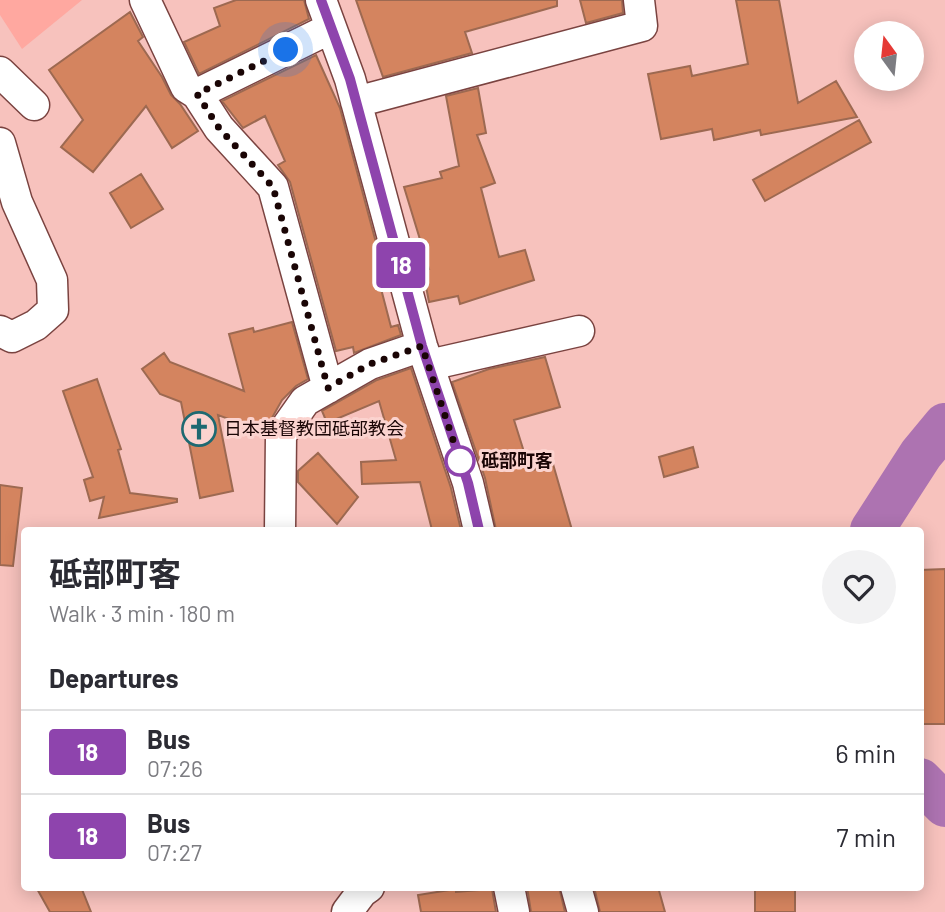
<!DOCTYPE html>
<meta charset="utf-8">
<style>
:root{--surface:#fff;--page:#f2f2f3;--text:#2b2b33;--muted:#7c7c81;--line:#e1e1e2}
body{margin:0;font-family:Barlow,"Noto Sans JP",sans-serif;background:var(--page);color:var(--text);height:100vh;display:flex;flex-direction:column;font-size:26px;white-space:nowrap}
*{box-sizing:border-box;margin:0}
p{font-size:23px;color:var(--muted)}
.icon{flex:none;width:38px;height:38px;fill:none;stroke:currentColor;stroke-width:2;stroke-linecap:round;stroke-linejoin:round}
.map{position:relative;flex:1;overflow:hidden}
.details{position:absolute;left:21px;top:527px;width:903px;height:364px;display:flex;flex-direction:column;background:var(--surface);border-radius:7px;box-shadow:0 4px 18px #0003}
.details>*{flex:none}
.badge{padding:0 14px;border-radius:5px;font-size:24px;line-height:46px}
.needle{width:46px;rotate:345deg}
.fabs{position:absolute;left:854px;top:21px;display:grid;gap:14px}
.fabs a{display:grid;place-items:center;width:70px;height:70px;border-radius:50%;background:var(--surface);box-shadow:0 4px 18px #0003;font-size:35px}
.you{position:absolute;width:35px;height:35px;margin:-18px;border:5px solid #fff;border-radius:50%;background:#1a73e8;box-shadow:0 0 0 10px #1a73e833}
.map>.badge{position:absolute;translate:-50% -50%;box-shadow:0 0 0 4px #fff}
h2{padding:0 28px;font-size:26px;line-height:63px}
.round{display:grid;place-items:center;flex:none;width:74px;height:74px;border-radius:37px;background:var(--page)}
.summary{display:flex;align-items:center;justify-content:space-between;height:119px;padding:0 28px}
h1{font-size:33px;font-weight:700;line-height:52px}
ul{padding:0;list-style:none}
li{display:flex;align-items:center;gap:21px;height:84px;padding:0 28px;border-top:2px solid var(--line)}
li div{flex:1}
li b{display:block;font-size:26px}
li em{font-style:normal}
li .badge{min-width:77px;font-weight:700;text-align:center}
.map>svg:first-child{display:block}
.green{fill:#ffa8a0}
.lines{fill:none;stroke-linecap:round;stroke-linejoin:round}
.river{stroke:#ad73b1;stroke-width:44}
.building{fill:#d4845f;stroke:#9d6951;stroke-width:2}
.minor-casing{stroke:#7a4340;stroke-width:33}
.minor{stroke:#fff;stroke-width:30}
.line-casing{stroke:#fff;stroke-width:16}
.line{stroke:#8e44ad;stroke-width:10}
.walk{stroke:#1a0505;stroke-width:7;stroke-dasharray:0 12.6}
.stop-dot{fill:#fff;stroke:#8e44ad;stroke-width:3.5}
.labels{text-anchor:middle;stroke-width:6;stroke-linejoin:round;paint-order:stroke}
.poi-label{font-size:18px;fill:#1a0505;stroke:#fbd3cf;text-anchor:start}
.stop-label{font-size:18px;font-weight:bold;fill:#1a0505;stroke:#fbd3cf;text-anchor:start}
</style>
<div class="map">
<svg width="945" height="912" viewBox="0 0 945 912">
<rect width="100%" height="100%" fill="#f7c2bd"/>
<path class="green" d="M0,0H82L22,49L0,15Z"/>
<g class="lines">
<path class="river" d="M872,530L921,454L945,425
M920,780L945,805"/>
</g>
<path class="building" d="M236,0H304L309,19L199,74L184,42L220,26L214,8Z
M356,0H557V6L465,32L472,53L383,77Z
M580,0H622L623,13L586,23Z
M736,0H779L798,103L836,81L857,117L761,135L760,130L714,140L712,129L661,139L648,74L690,66L692,76L748,64Z
M130,12L143,37L138,41L162,77L171,95L180,104L198,131L172,148L146,106L93,172L61,147L83,120L49,70Z
M316,55L340,108L386,280L379,281L391,327L398,325L401,335L354,353L353,347L336,351L290,182L278,165L285,161L265,116L243,128L222,101Z
M478,88L486,133L477,135L495,183L481,188L499,257L525,250L534,280L460,304L458,296L429,302L423,271L429,269L404,187L442,178L440,172L459,166L446,96Z
M859,120L871,142L765,201L753,180Z
M141,174L163,209L131,228L110,193Z
M292,322L308,379L296,386L282,400L264,432L218,415L233,491L200,498L181,402L160,394L142,369L164,353L170,362L244,391L229,334L253,328L254,332Z
M545,357L560,407L514,420L530,471L553,464L572,530H496L485,478L452,382L489,369Z
M411,368L451,488L461,530H432L420,482L362,484L361,462L396,460L379,401L327,423L322,411L377,380Z
M97,379L121,449L118,450L130,493L177,499V502L99,518L104,497L90,501L84,480L93,477L63,391Z
M693,447L698,467L664,477L659,457Z
M318,453L358,497L337,524L298,482V471Z
M0,485L22,488L13,566L0,565Z
M945,569V724H920V570Z
M36,887H81L91,912H50Z
M527,887H559L565,912H531Z
M594,887H658L665,912H600Z
M755,887H795V912H755Z
M456,889V892L492,889L496,912H421L418,895Z"/>
<g class="lines">
<g class="minor-casing">
<path id="minor" d="M145,0L186,87L197,94L219,128L273,187L328,388
M321,0L350,79L422,346L468,483L479,530
M0,72L34,105
M197,94L331,28
M356,102L642,26L639,0
M0,143L17,202L52,280L53,310L36,325L12,337L0,331
M429,365L579,331
M280,530L281,435L305,401L370,364L422,346
M509,887L514,912
M576,887L583,912
M347,912L362,892L369,887"/>
</g>
<use href="#minor" class="minor"/>
</g>
<g class="lines">
<g class="line-casing">
<path id="line" d="M321,0L350,79L422,346L468,483L479,530"/>
</g>
<use href="#line" class="line"/>
<path class="walk" d="M286,50L197,94L219,128L273,187L328,388L370,364L422,346L460,461"/>
</g>
<defs>
<g id="church-ring" transform="scale(1.75)"><circle r="9.5" fill="#fbd3cf" stroke="#1e6971" stroke-width="1.5"/><path d="M-1.2-6h2.4v3.5h3.3v2.4h-3.3V6h-2.4V-.1h-3.3v-2.4h3.3Z" fill="#1e6971"/></g>
</defs>
<g fill-rule="evenodd">
<use href="#church-ring" x="199" y="429"/>
</g>
<circle class="stop-dot" cx="460" cy="461" r="14"/>
<g class="labels">
<g class="poi-label">
<text x="224" y="435">日本基督教団砥部教会</text>
</g>
<g class="stop-label">
<text x="481" y="467">砥部町客</text>
</g>
</g>
</svg>
<div class="fabs">
<a><svg class="needle" viewBox="-14 -14 28 28"><path d="M0-13l5 13h-10z" fill="#e53935"/><path d="M0 13l5-13h-10z" fill="#7c7c81"/></svg></a>
</div>
<div class="you" style="left:286px;top:50px"></div>
<b class="badge" style="left:401px;top:265px;background:#8e44ad;color:#fff">18</b>
<section class="details">
<div class="summary"><div><h1>砥部町客</h1><p>Walk · 3 min · 180 m</p></div><a class="round"><svg class="icon" aria-label="heart" viewBox="0 0 24 24"><path d="M12 20l-8-8c-3-5 5-10 8-4 3-6 11-1 8 4z"/></svg></a></div>
<h2>Departures</h2>
<ul>
<li><span class="badge" style="background:#8e44ad;color:#fff">18</span><div><b>Bus</b><p>07:26</p></div><em>6 min</em></li>
<li><span class="badge" style="background:#8e44ad;color:#fff">18</span><div><b>Bus</b><p>07:27</p></div><em>7 min</em></li>
</ul>
</section>
</div>
